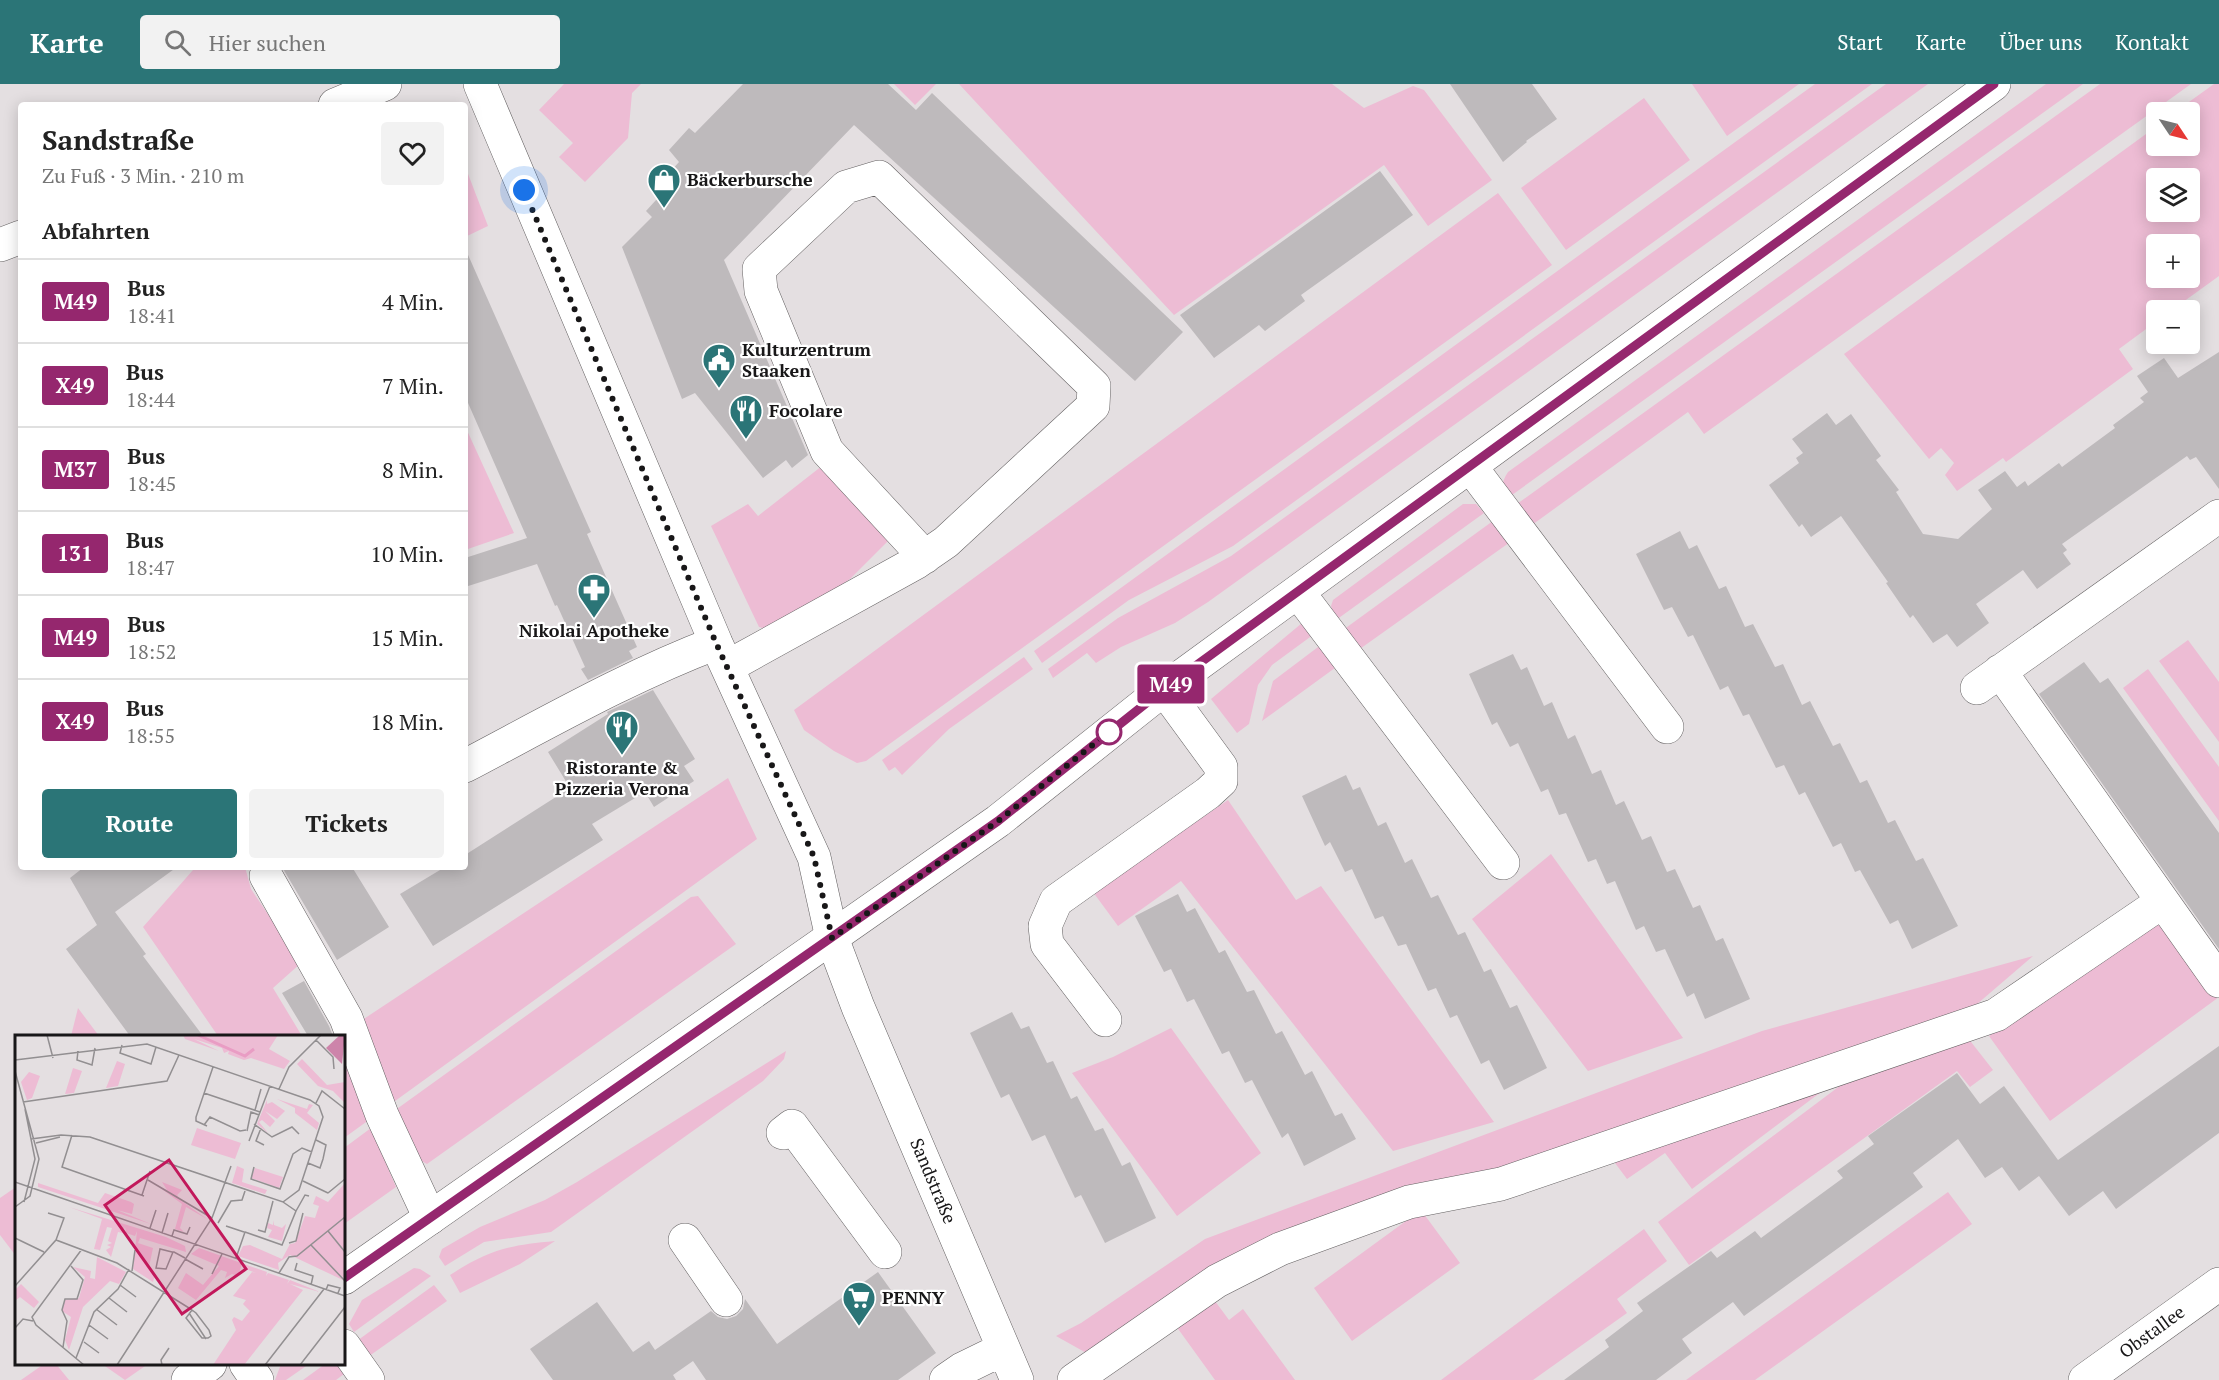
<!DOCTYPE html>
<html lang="de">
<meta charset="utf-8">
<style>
:root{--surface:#fff;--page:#f2f2f2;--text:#222;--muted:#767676;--line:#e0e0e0;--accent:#2b7577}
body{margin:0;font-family:"PT Serif",serif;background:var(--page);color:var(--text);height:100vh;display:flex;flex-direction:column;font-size:22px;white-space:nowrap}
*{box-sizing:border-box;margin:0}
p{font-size:20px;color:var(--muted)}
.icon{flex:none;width:33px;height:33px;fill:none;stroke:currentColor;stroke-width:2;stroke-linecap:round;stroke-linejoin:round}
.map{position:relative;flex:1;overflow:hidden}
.panel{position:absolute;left:18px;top:18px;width:450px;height:768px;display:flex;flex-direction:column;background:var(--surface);border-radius:6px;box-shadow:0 3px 15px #0003}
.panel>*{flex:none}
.badge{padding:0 12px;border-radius:4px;font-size:21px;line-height:39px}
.needle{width:39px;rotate:125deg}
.controls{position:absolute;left:2146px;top:18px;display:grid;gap:12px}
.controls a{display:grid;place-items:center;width:54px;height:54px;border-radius:6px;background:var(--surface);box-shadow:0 3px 15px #0003;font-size:30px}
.you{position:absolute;width:30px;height:30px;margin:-15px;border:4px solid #fff;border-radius:50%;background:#1a73e8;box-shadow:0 0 0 9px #1a73e833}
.map>.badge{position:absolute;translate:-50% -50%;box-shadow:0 0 0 3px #fff}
h2{padding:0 24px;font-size:22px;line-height:54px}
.round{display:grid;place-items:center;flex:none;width:63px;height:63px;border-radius:6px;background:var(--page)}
.head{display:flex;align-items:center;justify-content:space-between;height:102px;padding:0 24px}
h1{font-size:28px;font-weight:700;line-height:45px}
.cta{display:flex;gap:12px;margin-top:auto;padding:12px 24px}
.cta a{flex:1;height:69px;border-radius:6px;background:var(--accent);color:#fff;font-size:24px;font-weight:700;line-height:69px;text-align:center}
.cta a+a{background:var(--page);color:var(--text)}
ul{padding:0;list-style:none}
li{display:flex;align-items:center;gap:18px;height:84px;padding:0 24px;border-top:2px solid var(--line)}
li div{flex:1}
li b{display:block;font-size:22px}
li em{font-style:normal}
li .badge{min-width:66px;font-weight:700;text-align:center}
header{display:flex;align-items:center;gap:36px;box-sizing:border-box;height:84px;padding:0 30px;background:var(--accent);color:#fff}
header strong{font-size:28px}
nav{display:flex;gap:33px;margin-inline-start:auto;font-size:21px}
.search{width:420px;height:54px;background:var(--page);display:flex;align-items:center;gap:15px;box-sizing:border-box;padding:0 21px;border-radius:6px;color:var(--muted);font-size:22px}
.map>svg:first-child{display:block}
.green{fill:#edbcd4;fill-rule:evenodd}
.building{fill:#bebabc}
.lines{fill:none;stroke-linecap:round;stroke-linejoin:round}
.minor-casing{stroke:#646162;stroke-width:34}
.major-casing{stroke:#646162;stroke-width:34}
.minor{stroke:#fff;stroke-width:33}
.major{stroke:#fff;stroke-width:33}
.line-casing{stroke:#fff;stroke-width:14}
.line{stroke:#95276e;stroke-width:9}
.walk{stroke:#181718;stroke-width:6;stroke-dasharray:0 10.8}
.stop-dot{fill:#fff;stroke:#95276e;stroke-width:3}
.labels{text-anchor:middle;stroke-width:4.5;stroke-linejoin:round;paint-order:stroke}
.poi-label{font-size:18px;font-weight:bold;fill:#181718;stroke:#fff;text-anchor:start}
.street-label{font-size:18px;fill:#181718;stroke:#fff}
.inset-river{fill:none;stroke:#e99dc4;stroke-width:3}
.inset-road{fill:none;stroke:#928f91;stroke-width:1.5}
.view{fill:#c2185b;fill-opacity:0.15;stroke:#c2185b;stroke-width:3}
.inset-edge{fill:none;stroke:#181718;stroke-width:3}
</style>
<header>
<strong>Karte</strong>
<div class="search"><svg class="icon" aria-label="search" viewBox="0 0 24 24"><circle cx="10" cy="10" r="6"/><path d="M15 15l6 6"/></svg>Hier suchen</div>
<nav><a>Start</a><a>Karte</a><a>Über uns</a><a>Kontakt</a></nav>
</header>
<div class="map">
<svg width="2219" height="1296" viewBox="0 0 2219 1296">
<rect width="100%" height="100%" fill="#e4dfe1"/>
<path class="green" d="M564,0H641L632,9L628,54L585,98L559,73L573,59L539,26Z
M894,0H936L915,21Z
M959,0H1332L1364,24L1413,2L1424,6L1492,96L1428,142L1384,81L1174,231Z
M1692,0H1799L1727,52Z
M1815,0H1872L1233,462L1129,516L1042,579L1034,567Z
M1886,0H1928L1208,518L1175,539L1121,563L1096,579L1087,569L1053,594L1048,585L1118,534L1231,472Z
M2046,0H2083L1505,416C1500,406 1502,397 1508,388Z
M2100,0H2191L1704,350L1688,328L1525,446L1510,425Z
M2214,0H2219V192L2172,226H2157V237L2119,265L2133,285L2006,378L2003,374L1957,407L1945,391L1954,379L1941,364L1929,375L1844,270L2157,42V62H2190V28H2175ZM2157,94H2190V128H2157ZM2157,160H2190V194H2157Z
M1644,14L1690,76L1566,166L1521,104Z
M465,82L488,142L465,153Z
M1498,109L1552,181L866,677L857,679L834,667L804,646L794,626Z
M465,342L514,449L465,466Z
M827,378L892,453L850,495L803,527L767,545L759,543L711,442L748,420L758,432Z
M1463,420H1476L1484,429L1336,536L1331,522L1333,516Z
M1497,434L1513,456L1357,567L1343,546Z
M1308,534L1321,545L1272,581L1258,601L1249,640L1237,649L1211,615Z
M2188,556L2219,598V658L2159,577Z
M1326,557L1339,581L1262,637L1273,597Z
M1024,573L1033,585L949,645L902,691L895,683L889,687L882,676Z
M2148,585L2219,683V737L2123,604Z
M728,694L757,755L344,1054V952H338Z
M1228,716L1296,816L1321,802L1494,1038L1393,1067L1181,797L1118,842L1093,808Z
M1551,770L1683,954L1588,987L1472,835Z
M192,783H245L251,805L301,879L273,904L302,952H218L143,843L193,786Z
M698,812L736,860L427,1080L416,1074L394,1027L691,813Z
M2162,826L2219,904V913L2050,1037L1989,952Z
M2033,872L1962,933L1429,1106L1090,1271L1056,1252L1081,1239L1205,1155L1762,947Z
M78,924L99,952H71Z
M1171,944L1261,1069L1177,1132L1072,989L1113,973Z
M1964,949L1993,986L1970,1003L1957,987L1689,1181L1658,1138L1861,986Z
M786,967L784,975L763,997L551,1148L484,1158L445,1182L439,1173L442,1165L480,1143L545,1116L577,1098Z
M1849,987L1692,1105L1665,1069L1627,1095L1612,1075Z
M371,1044L396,1103L344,1140V1064Z
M16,1103V1172L0,1151V1114Z
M1948,1108L1972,1140L1755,1296H1686Z
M1421,1126L1460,1179L1352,1257L1314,1204Z
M1644,1145L1667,1177L1617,1215L1627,1229L1533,1296H1441Z
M555,1157L520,1180L460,1209L450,1191C489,1166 509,1161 555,1157Z
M414,1184L420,1185L431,1192L354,1248L349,1240L362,1216Z
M434,1201L447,1217L365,1275L354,1259Z
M1212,1213L1229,1236L1243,1225L1295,1296H1215L1176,1242Z
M44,1280H56L69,1296H21Z
M102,1280H148L125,1296Z
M281,1280H309L286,1296H275Z
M325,1280H344L352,1284L336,1296H303Z"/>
<path class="building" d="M743,0H888L916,26L932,9L1183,248L1135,297L854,41L724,176L808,371L792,384L786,376L763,394L695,309L682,315L622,163L652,133L646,127L666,105L660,99L679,78L669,66L689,44L695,49Z
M1450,0H1532L1557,35L1526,57L1527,58L1503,78Z
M1380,87L1413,131L1301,211L1305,217L1265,247L1259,241L1214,274L1180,231Z
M465,164L591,448L587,450L637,563L629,567L633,574L588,596L581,585L585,583L557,521L555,522L537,480L465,503V474L527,454L465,312Z
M2219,268V405L2196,373L2190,376L2187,372L2062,460L2067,466L2063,469L2071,480L2037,505L2023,486L1976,520L1989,539L1957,563L1947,550L1933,559L1913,531L1910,534L1886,499L1888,498L1841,432L1811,453L1802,440L1799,443L1769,401L1799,379L1796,374L1803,369L1792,355L1827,329L1836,341L1851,330L1881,372L1876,376L1899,406L1896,408L1923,450L1958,455L1992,425L1978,406L2005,387L2017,403L2025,397L2028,402L2059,379L2062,383L2115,344L2113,341L2144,318L2140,314L2148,308L2137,292L2164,274L2178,294Z
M1680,447L1689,465L1697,461L1719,505L1726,502L1745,543L1753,540L1775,583L1783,580L1802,621L1810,617L1833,662L1840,659L1860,699L1867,696L1888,739L1895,736L1916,777L1923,774L1958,842L1912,865L1898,836L1890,840L1860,786L1855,788L1841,759L1833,763L1805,708L1799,711L1784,681L1776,684L1749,630L1743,632L1728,602L1720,606L1693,551L1688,553L1672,523L1664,526L1636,470Z
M1513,570L1521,586L1527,583L1544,622L1552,618L1568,655L1575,651L1592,690L1601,686L1616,721L1624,717L1642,756L1651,752L1667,788L1675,785L1693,824L1700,821L1716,857L1723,854L1750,915L1705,935L1694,909L1687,913L1665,865L1656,868L1644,842L1636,846L1615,797L1607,800L1596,775L1588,778L1566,729L1559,731L1548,705L1541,708L1518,659L1510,663L1497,638L1492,641L1469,590Z
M2084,578L2100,599L2108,594L2219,749V865L2039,610Z
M653,606L695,675L684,682L694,697L654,723L645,708L592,740L603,756L433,862L400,810L445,783H465V771L570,704L548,668L608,630L607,628Z
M1346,691L1353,706L1360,703L1378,742L1386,738L1405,779L1412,775L1431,814L1438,811L1458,851L1465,848L1484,888L1491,885L1510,924L1517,921L1547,984L1504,1006L1489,976L1481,980L1457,931L1450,934L1436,904L1428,907L1406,860L1398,862L1383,832L1375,835L1352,785L1345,788L1330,758L1325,762L1302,712Z
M84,783H177L115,828L146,870L143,872L203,952H130L66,865L97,841L70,794Z
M282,783H352L389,843L337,876Z
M1178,810L1187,828L1195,824L1219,869L1225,866L1247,908L1254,906L1276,950L1282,947L1305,991L1312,987L1335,1032L1342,1029L1356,1055L1304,1082L1288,1049L1282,1054L1252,996L1245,999L1229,967L1222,970L1194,915L1187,918L1171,885L1164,888L1135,832Z
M304,897L329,942L333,952H308L282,909Z
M1012,928L1021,945L1029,942L1047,979L1053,977L1071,1015L1077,1012L1095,1047L1103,1044L1122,1082L1130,1078L1156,1134L1105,1159L1081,1111L1075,1114L1045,1051L1032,1057L1009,1010L1001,1014L970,949Z
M2219,962V1049L2116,1125L2103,1107L2069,1132L2039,1092L2019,1107L2002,1083L1985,1094L1958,1055L1913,1089L1923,1103L1744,1232L1733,1218L1682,1255L1692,1269L1656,1296H1564L1609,1263L1605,1256L1643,1227L1637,1219L1711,1167L1717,1174L1755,1147L1761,1154L1843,1094L1837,1087L1874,1060L1868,1052L1957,989L1980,1020L2004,1002L2058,1076Z
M878,1188L936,1269L898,1296H706L693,1277L673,1291L676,1296H553L530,1265L597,1218L633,1268L649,1257L655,1266L711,1227L718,1233L727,1235L736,1232L743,1225L745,1215L777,1260Z"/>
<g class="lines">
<g class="minor-casing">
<path id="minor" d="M480,0L716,559L814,773L832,854L858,923L1017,1296
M335,21L385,0
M0,161L21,153
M1470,382L1667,643
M1298,508L1503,779
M727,583L917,478L946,458L1093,322L1094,302L879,93L846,103L759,185L761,207L827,367L925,473
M2000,587L2219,897
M1977,604L2219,432
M465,682C547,639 629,592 716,559
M266,792L346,934L382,1031L430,1134
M1105,936L1047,860L1045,842L1056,817L1208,709L1221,697V683L1164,605
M783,1049L792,1042L885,1168
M685,1156L726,1216
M344,1262L368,1296
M246,1280L257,1296
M946,1296L962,1285L1003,1265
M1074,1296L1217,1197L1280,1165L1409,1118L1501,1100L1996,931L2162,818
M2085,1296L2219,1200"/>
</g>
<g class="major-casing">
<path id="major" d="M344,1194L998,737L1164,605L1994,0
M188,1296L210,1280"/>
</g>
<use href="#minor" class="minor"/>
<use href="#major" class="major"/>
</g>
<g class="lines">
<g class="line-casing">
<path id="line" d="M344,1194L998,737L1164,605L1994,0"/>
</g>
<use href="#line" class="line"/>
<path class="walk" d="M524,106L716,559L814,773L832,854L998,737L1109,648"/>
</g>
<defs>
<g id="shop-pin" transform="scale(1.725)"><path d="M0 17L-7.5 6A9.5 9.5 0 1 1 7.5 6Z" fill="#2b7577" stroke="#fff"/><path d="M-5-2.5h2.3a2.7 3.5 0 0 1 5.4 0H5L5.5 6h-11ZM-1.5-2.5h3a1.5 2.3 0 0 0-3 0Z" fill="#fff"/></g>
<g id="civic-pin" transform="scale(1.725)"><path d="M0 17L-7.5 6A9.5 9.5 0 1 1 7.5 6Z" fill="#2b7577" stroke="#fff"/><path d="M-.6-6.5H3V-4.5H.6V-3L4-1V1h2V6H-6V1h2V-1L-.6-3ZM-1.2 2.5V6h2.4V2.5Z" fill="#fff"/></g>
<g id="restaurant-pin" transform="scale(1.725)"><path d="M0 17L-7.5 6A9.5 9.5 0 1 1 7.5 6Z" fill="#2b7577" stroke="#fff"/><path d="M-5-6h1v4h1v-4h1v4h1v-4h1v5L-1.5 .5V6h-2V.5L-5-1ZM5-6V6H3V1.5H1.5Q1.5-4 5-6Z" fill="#fff"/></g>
<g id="pharmacy-pin" transform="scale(1.725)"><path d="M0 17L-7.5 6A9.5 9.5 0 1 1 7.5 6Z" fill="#2b7577" stroke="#fff"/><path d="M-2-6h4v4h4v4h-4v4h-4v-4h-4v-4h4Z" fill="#fff"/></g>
<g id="supermarket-pin" transform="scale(1.725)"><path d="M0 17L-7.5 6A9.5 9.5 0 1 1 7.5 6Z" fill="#2b7577" stroke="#fff"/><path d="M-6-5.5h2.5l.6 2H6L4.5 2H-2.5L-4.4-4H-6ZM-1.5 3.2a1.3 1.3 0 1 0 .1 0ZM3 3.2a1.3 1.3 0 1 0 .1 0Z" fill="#fff"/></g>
</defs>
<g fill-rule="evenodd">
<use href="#shop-pin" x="664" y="96"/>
<use href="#civic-pin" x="719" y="276"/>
<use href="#restaurant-pin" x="746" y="327"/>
<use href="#pharmacy-pin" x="594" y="506"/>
<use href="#restaurant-pin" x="622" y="643"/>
<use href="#supermarket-pin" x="859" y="1214"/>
</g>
<circle class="stop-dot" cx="1109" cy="648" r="12"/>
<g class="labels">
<g class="poi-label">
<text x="687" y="102">Bäckerbursche</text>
<text x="742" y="272">Kulturzentrum<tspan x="742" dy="21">Staaken</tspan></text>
<text x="769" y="333">Focolare</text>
<text x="594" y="553" text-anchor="middle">Nikolai Apotheke</text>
<text x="622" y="690" text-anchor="middle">Ristorante &amp;<tspan x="622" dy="21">Pizzeria Verona</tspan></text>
<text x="882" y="1220">PENNY</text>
</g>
<g class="street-label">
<text transform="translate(933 1097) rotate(67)" y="6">Sandstraße</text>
<text transform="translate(2152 1248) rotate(-36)" y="6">Obstallee</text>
</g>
</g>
<g transform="translate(15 951)">
<rect width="330" height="330" fill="#e4dfe1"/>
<path d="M168,0H263L254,14L275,26L269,34L236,23L229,25L213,19L214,16L209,18L207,13L179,4L204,16L170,4ZM287,24L312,50L330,47V68L318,56L303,51L282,29ZM102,26L110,29L103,51L91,53ZM58,33L67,36L59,58L50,59ZM14,37L25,41L17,63L12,65L6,47ZM262,64L292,74L294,69L298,70L292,78L304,88L302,95L280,78V73ZM252,65V69L257,67L270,76L262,84L250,76L260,86L255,92L247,85L244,87L253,98L242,89ZM182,93L226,108L220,124L176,110ZM222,131L229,134L227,147L252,155L250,159L217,148ZM240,133L268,142L264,153L236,143ZM147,147L167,155L162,160L167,166L192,184L171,172L165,193L169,197L160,194L167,169L140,149L152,155ZM23,148L83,168L90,158L116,167L119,169L117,179L102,175L136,189L23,152ZM330,148V246L275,220L263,228L264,235L223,221L228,211L235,210L267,224L275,209L280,208L290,181L300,183L304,171L298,169L301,161L313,167ZM54,172L151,202L170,211L171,217L125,203L123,208L138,213L134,232L140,240L138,247L118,234L122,196L120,201L111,198L110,192L108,198L103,197L96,222L91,215L96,212L92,210L97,208L93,206L97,193L92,192L85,215L79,214L87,184ZM259,185V190L267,193L271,189L267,206L253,202L257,195L252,193L253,188L258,190ZM184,213L226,228V232L223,241L217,239L210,243L212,237L206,235L181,265L163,253L171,238L188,250L204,231L176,219ZM82,222L111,237L104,249L95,246L68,272L54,315L50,305L56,282L47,276L50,265L64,263L70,242L58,232L76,236L75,243L80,244ZM229,229L252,237L251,241L253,238L274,245L272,249L275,245L305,257L275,249L288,255L229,330H198L221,295L217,285L219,282L227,286L235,276L228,269L231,265L218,261L237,237L241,238L228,233ZM6,249L24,267L19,273L5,262L0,266V255Z" fill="#edbcd4"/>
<path d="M325,0H330L327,29L311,13Z" fill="#cd84aa"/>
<path class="inset-river" d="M183,0L230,21L239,14"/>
<path class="inset-road" d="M32,0L38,23M301,5L318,22L319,34M107,10L105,18L136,29L141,12M63,16L62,25L77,30L80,13M0,25L132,9L295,65L304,71L308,82L284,155L268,167L75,102L46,100L16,104M0,36L24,124L15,161L0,172M264,54L274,32L306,0M189,58L245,77M8,67L152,46L164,20M301,68L307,56L330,74M240,75L246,54M239,89L257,102L277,92L284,99M189,90L195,82L225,96L231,95M192,91L181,86V82L198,32M246,93L241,106L249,110M232,96L236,77L244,80M57,100L47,132L129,161M234,106L255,51M21,108L45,102M293,128L305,133L308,124L311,110L301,105M239,132L236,144L265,154L278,119L287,113L297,117M133,145L197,183M288,146L313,158M0,147L330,261M313,158L330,144M127,160L135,136M9,167L20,124L10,74M281,176L290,160L294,161M33,178L49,183L41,205M203,188L216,166L227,165L230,156M211,191L229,197M135,193L141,175M243,195L250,197L258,166M313,196L330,217M147,198L153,178M157,201L159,195L172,199L175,192M0,203L29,217M274,208L281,206L288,178M296,210L330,246M67,214L17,282L21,290L69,330M158,217L151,234L141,233L145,214L157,217H159L170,223M221,223L230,197L267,210L281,176L268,167M170,224L188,234M282,228L280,235L298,241L296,250M117,236L120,215M264,238L274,222L282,221L330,182M197,239L207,219M105,250L121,262M0,251L41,205L102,228L174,273L177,275L181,278L194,295L196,301L193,303H187L171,283L177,275M311,255L313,250L325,253L323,258M94,263L112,277M81,274L102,290M174,278L191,304M74,290L93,304M0,293L8,284L18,286M69,307L84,318M48,312L52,286L47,275L50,264H62L68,245L56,231M61,323L79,277L103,254L114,234M102,330L197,183L216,131M147,330L146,325L154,313M250,330L309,254M285,330L330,272"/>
<path class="view" d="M154,125L231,234L167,279L90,170Z"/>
<rect width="330" height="330" class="inset-edge"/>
</g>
</svg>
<div class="controls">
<a><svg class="needle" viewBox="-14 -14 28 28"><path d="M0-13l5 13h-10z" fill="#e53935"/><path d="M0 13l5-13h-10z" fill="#767676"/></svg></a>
<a><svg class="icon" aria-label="layers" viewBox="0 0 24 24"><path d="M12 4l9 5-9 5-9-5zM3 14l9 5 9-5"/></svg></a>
<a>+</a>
<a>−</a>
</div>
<div class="you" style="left:524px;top:106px"></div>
<b class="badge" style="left:1171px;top:600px;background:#95276e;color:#fff">M49</b>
<section class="panel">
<div class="head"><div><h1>Sandstraße</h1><p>Zu Fuß · 3 Min. · 210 m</p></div><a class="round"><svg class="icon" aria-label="heart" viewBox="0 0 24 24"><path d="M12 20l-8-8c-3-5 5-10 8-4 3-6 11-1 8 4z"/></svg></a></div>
<h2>Abfahrten</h2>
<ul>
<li><span class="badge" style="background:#95276e;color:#fff">M49</span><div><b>Bus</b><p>18:41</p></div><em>4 Min.</em></li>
<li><span class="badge" style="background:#95276e;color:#fff">X49</span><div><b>Bus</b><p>18:44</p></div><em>7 Min.</em></li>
<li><span class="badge" style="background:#95276e;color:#fff">M37</span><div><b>Bus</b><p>18:45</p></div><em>8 Min.</em></li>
<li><span class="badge" style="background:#95276e;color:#fff">131</span><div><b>Bus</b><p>18:47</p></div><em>10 Min.</em></li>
<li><span class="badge" style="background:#95276e;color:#fff">M49</span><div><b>Bus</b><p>18:52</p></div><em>15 Min.</em></li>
<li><span class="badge" style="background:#95276e;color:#fff">X49</span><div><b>Bus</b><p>18:55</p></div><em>18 Min.</em></li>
</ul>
<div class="cta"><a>Route</a><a>Tickets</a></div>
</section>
</div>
